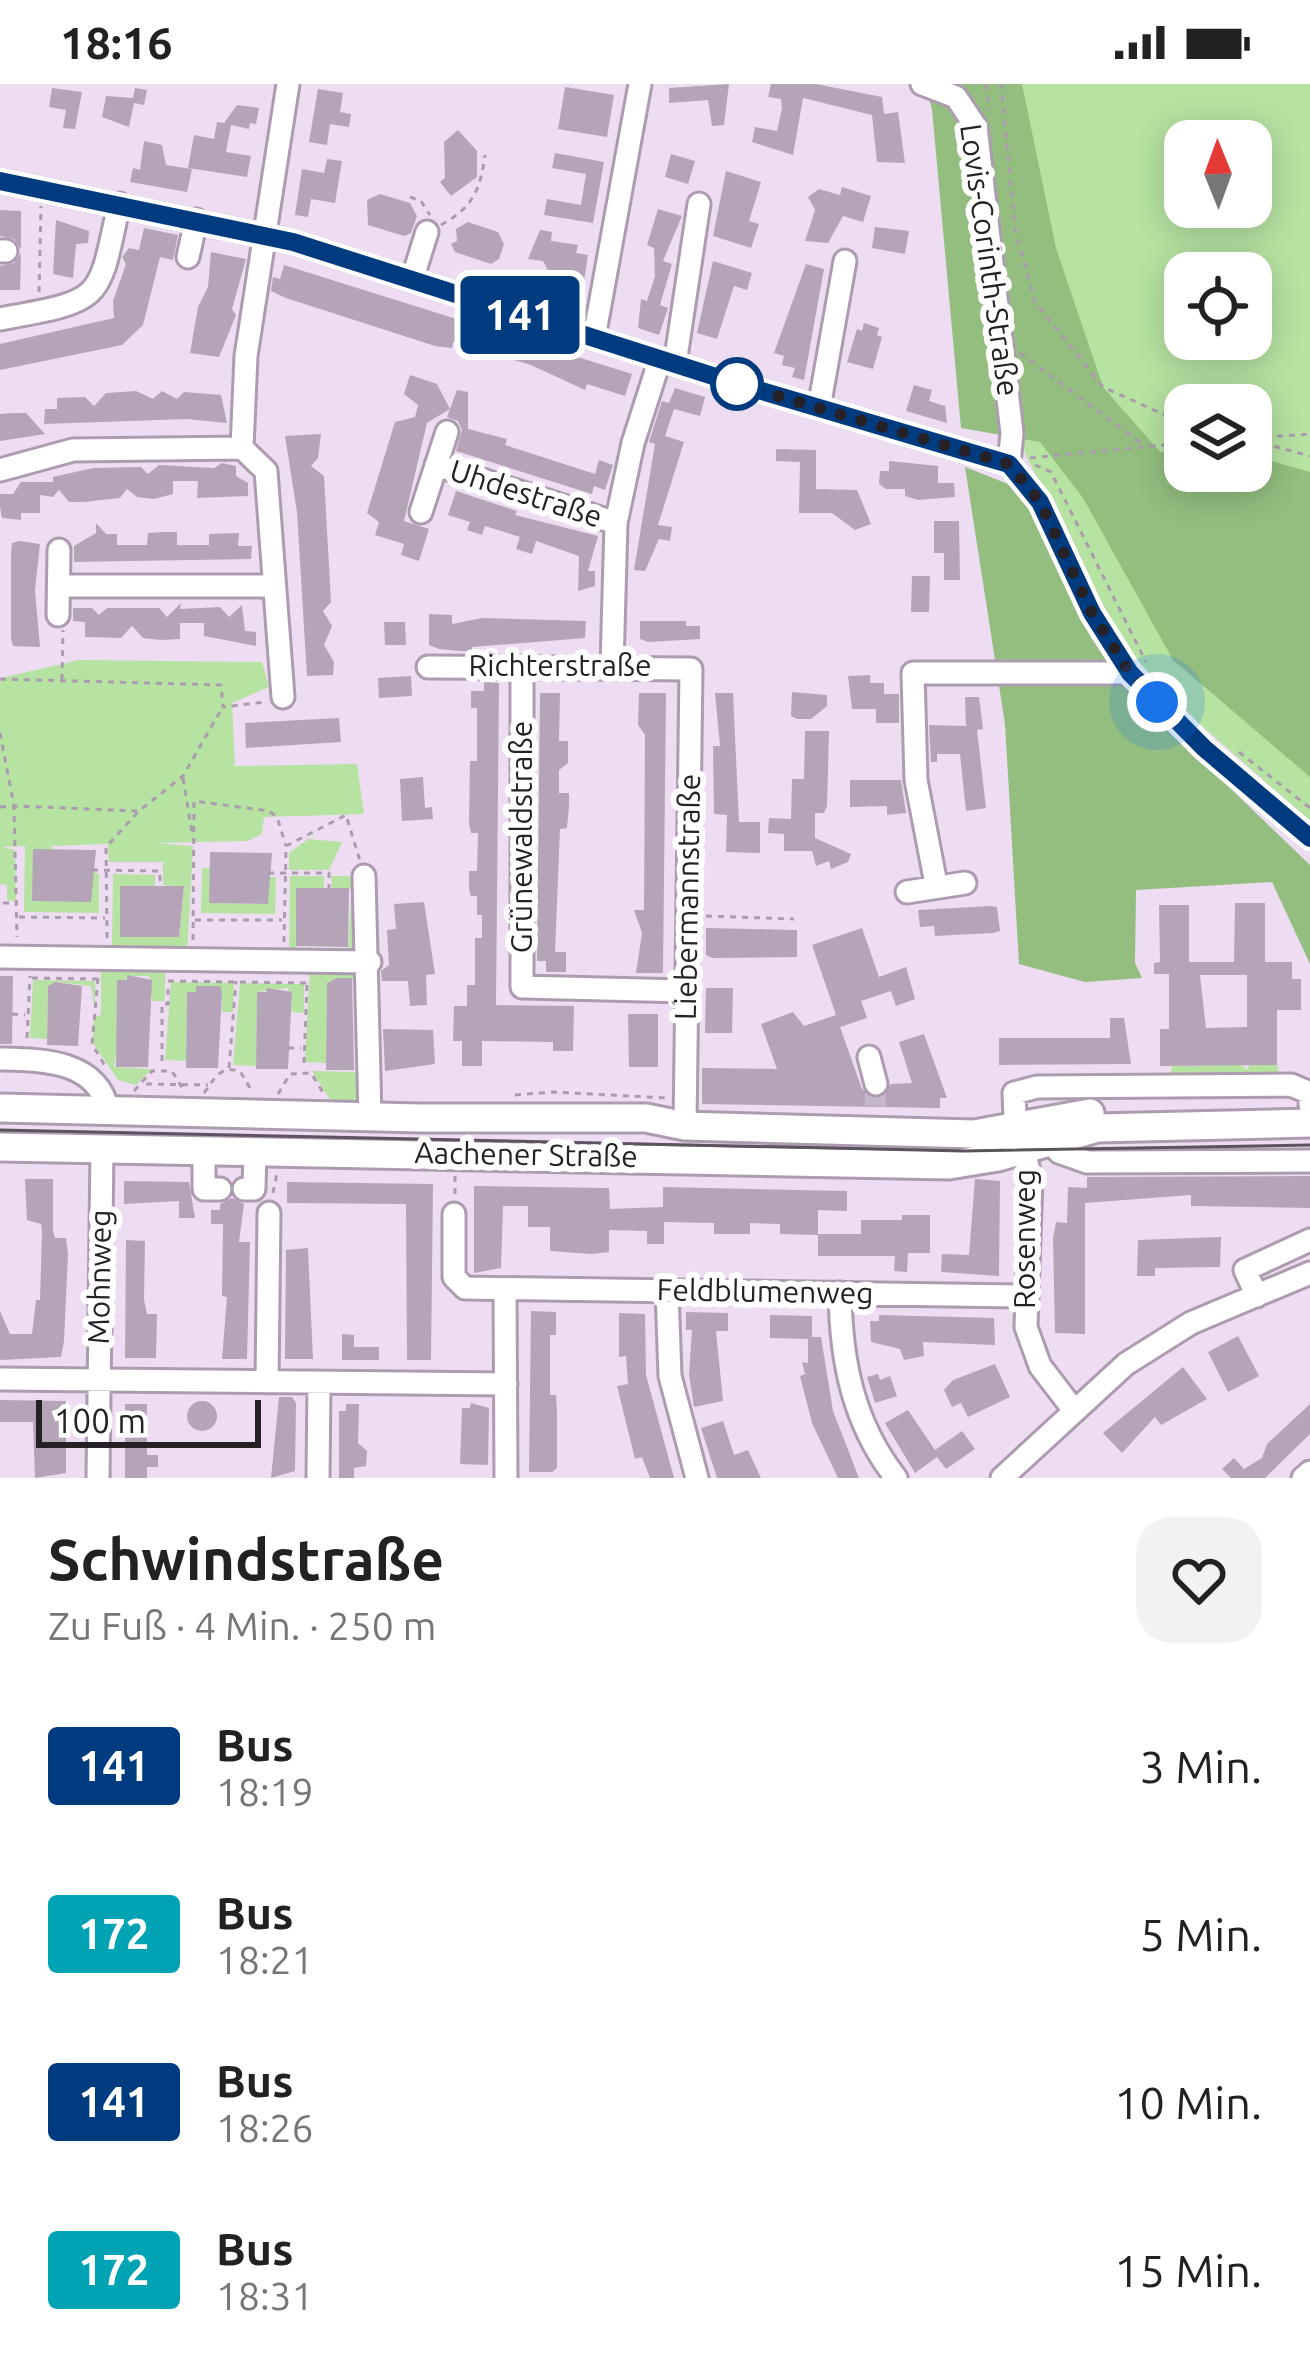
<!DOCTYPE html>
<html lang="de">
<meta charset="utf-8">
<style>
:root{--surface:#fff;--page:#f2f2f2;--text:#222;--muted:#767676}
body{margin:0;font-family:Ubuntu,sans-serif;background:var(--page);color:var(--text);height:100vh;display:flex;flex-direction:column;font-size:45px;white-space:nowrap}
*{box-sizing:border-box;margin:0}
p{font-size:39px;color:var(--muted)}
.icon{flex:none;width:66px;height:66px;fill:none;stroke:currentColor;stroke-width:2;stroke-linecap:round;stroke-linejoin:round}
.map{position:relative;height:1394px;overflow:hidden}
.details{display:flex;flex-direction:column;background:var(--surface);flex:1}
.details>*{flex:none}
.badge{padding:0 24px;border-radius:9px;font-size:42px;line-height:78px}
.needle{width:78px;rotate:359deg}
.buttons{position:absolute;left:1164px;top:36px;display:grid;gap:24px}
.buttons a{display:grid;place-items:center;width:108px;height:108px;border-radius:24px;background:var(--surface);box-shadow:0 6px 30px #0003;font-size:60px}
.scale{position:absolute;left:36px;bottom:30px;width:225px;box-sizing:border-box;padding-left:12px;border:6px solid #262027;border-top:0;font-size:33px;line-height:42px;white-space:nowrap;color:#262027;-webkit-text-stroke:9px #fff;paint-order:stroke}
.you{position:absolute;width:60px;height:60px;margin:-30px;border:9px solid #fff;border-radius:50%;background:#1a73e8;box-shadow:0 0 0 18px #1a73e833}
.map>.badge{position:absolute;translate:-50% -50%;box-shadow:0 0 0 6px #fff}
.round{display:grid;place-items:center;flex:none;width:126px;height:126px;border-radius:36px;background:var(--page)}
.head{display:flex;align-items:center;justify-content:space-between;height:204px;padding:0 48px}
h1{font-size:57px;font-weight:600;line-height:90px}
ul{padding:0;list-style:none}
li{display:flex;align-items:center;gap:36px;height:168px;padding:0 48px}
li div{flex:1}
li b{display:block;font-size:45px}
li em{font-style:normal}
li .badge{min-width:132px;font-weight:700;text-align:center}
.status{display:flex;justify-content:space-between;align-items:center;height:84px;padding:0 60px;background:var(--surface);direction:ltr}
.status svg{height:33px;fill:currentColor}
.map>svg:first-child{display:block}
.green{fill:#b6e2a2;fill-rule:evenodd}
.forest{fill:#93be7f}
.building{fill:#b5a4b8;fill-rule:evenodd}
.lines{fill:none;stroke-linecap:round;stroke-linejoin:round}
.minor-tunnel{stroke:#c6b6c9;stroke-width:21;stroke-dasharray:21 10;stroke-linecap:butt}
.minor-casing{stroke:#ad9cb0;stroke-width:27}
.major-casing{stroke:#ad9cb0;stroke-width:33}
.path{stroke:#aa9cad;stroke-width:3;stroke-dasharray:6 6;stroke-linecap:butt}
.minor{stroke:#fff;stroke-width:21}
.major{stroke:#fff;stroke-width:27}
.tram{stroke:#5c535e;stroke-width:3}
.line-casing{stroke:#fff;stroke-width:27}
.line{stroke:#003b80;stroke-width:18}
.walk{stroke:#262027;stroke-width:12;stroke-dasharray:0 21.6}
.stop-dot{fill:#fff;stroke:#003b80;stroke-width:6}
.labels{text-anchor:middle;stroke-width:12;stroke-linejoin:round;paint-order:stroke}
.street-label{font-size:30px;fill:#262027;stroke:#fff}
</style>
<div class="status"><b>18:16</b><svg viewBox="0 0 49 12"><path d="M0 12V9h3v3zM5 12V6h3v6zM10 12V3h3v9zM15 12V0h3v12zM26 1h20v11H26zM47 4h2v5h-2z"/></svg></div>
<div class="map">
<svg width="1310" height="1394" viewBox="0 0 1310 1394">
<rect width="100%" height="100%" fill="#eedcf2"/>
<path class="green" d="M947,0H1310V737L1136,584L1025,370L982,45ZM1185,57H1251V123H1185ZM1185,189H1251V255H1185ZM1185,321H1251V387H1185Z
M80,576L262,578L269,603L232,619L235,682L357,680L364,730L264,733L262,750L248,757L155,759L193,762L187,871L112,870L113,790L155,791V802L120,853H179L184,803L163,801V778H109L108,760L49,762L99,790V829L24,828L25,762L2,763L15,766L16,817L7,816V801L0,800V594Z
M308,755L342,758L329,786H289V769Z
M202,784H210V819L267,820L268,793H276L275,830L201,829Z
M290,792H324V804H296L297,864H348L352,805L332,804L331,792H358V873L289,872Z
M101,878L165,879V917H152L149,892H127L114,983L152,985L136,1001L118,996L93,959L94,933L101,931Z
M310,881L367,882L359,895L327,899L326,979L305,978Z
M33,896L95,897V926L91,902L56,898L48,902L47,955L30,954Z
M171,898L234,899L233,928H222V908L187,909L186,977L165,976Z
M240,899L304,900V929L292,928L288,904L257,908L256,982L233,981Z
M1241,981L1248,986L1249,981H1277L1281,994L1169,996L1172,982Z
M312,987L359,988L365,1020L332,1019Z"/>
<path class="forest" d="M924,0H1022L1056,164L1103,303L1160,368L1185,369V387H1251V371L1310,388V693L1173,576L1083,414L1040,358L961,344L932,25Z
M965,383L1013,402L1030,422L1091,554L1127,605L1310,781V880L1272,798L1136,806L1135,879L1142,894L1085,898L1019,880L1005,640Z"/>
<path class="building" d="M729,0L724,41L712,42L708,16L669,19V4Z
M771,0H816L882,13L884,30L898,28L905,79L877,78L872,31L803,14L793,71L752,58L755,43L777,47L782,24L781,15L768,13Z
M565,3L614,11L607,53L558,45Z
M52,4L82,8L75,45L63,44L66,26L49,23Z
M135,4L147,6L144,21L134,19L129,43L102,33L106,12L133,14Z
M318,5L343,9L340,28L351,30L349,43L330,40L327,61L309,58Z
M237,21L259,24L256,40L250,39L249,45L231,41L226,68L251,72L247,93L188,84L194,51L214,55L217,38L224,39Z
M458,46L477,67V93L451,112L440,98L445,94L444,58Z
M144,57L162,61L166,81L192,85L187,108L130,98L133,84L140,86Z
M555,69L604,78L593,139L544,131L547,115L581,121L586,90L552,84Z
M671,70L695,77L688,100L665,93Z
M327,75L342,77L335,119L311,115L308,133L295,131L302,85L324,89Z
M726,87L761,98L749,137L759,140L751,164L713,152Z
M842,103L871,112L863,138L843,132L828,159L805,157L815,126L808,113L819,105L840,111Z
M380,110L410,119L417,132L411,149L404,152L368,141L367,116Z
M658,125L682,132L663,177L672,180L660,221L668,224L659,251L638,244L641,215L647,217L655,192L654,164L647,161Z
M0,126L21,127V165L14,155L0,152Z
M56,136L89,147L88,159L76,160L73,194L53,190Z
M468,138L498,148L504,160L499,175L491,180L455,168L451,160L457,157L456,145Z
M875,143L909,147L905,170L872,164Z
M144,144L178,151L173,176L160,173L143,241L122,261L0,286V260L114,234L113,217L126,180L122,173L129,164L139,166Z
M540,146L552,148L551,157L578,161L576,169L588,171L582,210L569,208L572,191L549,188L543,177L528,175Z
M211,168L246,175L232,225L236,231L219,273L190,269L198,223L208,203Z
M21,169L20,206H0V182L14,179Z
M713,177L752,189L747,206L734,202L717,255L697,249Z
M806,180L824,185L804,296L792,293L795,284L782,281L784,272L774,269Z
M284,181L632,290L625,312L587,300L585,306L531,281L453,258L452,264L435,262L286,214L271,207L273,193L280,195Z
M864,239L879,244L877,251L882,253L873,285L847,278L857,245L862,247Z
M410,291L437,300L450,325L457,306L468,308V345L507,355L505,361L595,390L599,376L613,381L605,406L594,402L592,410L456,367L462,346L458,337L447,333L450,325L427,339L404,437L429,445L419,477L401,471L404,460L375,451L379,438L367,429L395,338L415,333L418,321L404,310Z
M914,301L932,306L929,317L945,322L947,339L906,327Z
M675,304L705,313L703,321L700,332L674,325L665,352L684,358L658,441L672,443L670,457L659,455L645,487L634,486L655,360L649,358L662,317L669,319Z
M136,307L153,315L162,307L177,315L184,308L221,311L227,339L187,335L44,340L45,325H57V314L85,313L94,322L106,309Z
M13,329H26L45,350L0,357V330Z
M321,350L318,374L311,382L324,392L331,518L323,527L332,542L324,561L334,578L333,591L307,592L297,428L285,352Z
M776,365L816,366V405L857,406L871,440L855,446L832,429H799L800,378L776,377Z
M889,377L938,382V399H954L955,413L918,416L905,412V405H886L879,400L880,387H889Z
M222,379L236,382V392L248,399V412L197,414L198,397H173V410L154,415L137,413L127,405L120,414L84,418H69L59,406L53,413L40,411V429H21V436L2,434L0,423V410H13L21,398H53V393L93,384L141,383L148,390L159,381L214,384Z
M456,407L517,427L515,431L598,452L588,487H595V502L578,507L579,472L536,457L532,470L516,465L520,453L485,442L482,451L467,446L470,438L448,431Z
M934,437H959L960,496H944V469H934Z
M96,439L106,450H117V461H147L148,449L163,448H177V461H209V450L239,449L238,462H252L251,475L74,478V462L96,449Z
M20,457L40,460L35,506L40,563L13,562L11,554V471L12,459Z
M912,492H930L929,528H911Z
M181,519L180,525L220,523L229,533L242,521L245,547L256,548V562L204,552V539H180V555L161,556L143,554L132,542L121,554L85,553V538L73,537V524H92L99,531L107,524H159L167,533Z
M429,530L452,531V540L482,534L586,537L585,554L472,563V568L439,565L429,561Z
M640,537H686V542H700V555L648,558L640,555Z
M384,538H405L406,561H385Z
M870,591V599H884V610H899V639H876V625H852L848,592Z
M411,592L412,612L379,614L378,594Z
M484,598L499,599L496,921L574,922L573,967H553V958L482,957V982H462V957H453L454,922H467V901H475V854H482V831H477V812H471L469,805V787H477L478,749H471L469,739L470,677H477V624H471V607H484Z
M792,608L827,611V622L811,635H797L791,632Z
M540,609H560L559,657H568V679L559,686V709H569V722L567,744L560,745L555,868H566V888H546V877H537Z
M639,609H666L663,889H636L642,849L634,826H644L645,651L638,641Z
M715,609H733L739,738H760V769L726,768L727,731L714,730L713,662H720Z
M965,613H979L983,645L977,646L986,724L966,727L960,670H937V678H931L929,641L966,642Z
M339,634L341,658L246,664L245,639Z
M805,647H829L827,722L824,729H815V754L851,770L848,778L831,785L829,777L816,782L812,767H784V750L768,749L769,734L791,735L792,695H804Z
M423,693L425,724L432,723L433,735L402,737L400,695Z
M850,696H901L906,729L887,731V722L850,723Z
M33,765L96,766L91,818L32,817Z
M210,768L272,769L268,820L209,819Z
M120,802H184L179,853H120Z
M296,804H349L348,863L296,862Z
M424,818L435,890L426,891L427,921L410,922L408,897H382L381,887L389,881L387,846L396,845L394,820Z
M1235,819H1265V878H1292V895H1301V926H1277V981L1160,982V945H1169V890H1154V879L1160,878L1159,821H1189V878H1234ZM1200,891H1247V943L1206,944Z
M990,822L997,823L1000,847L993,849L935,852L934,842L920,843L918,826Z
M706,844L797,846V873L712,874L706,871Z
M862,844L879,893L906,883L915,915L896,922L891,907L861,917L867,934L840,943L862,1005L879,1015L891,1000L912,999L899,958L924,950L947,1014H940V1024L702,1020V984L777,985L761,940L793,928L804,942L836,931L812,861Z
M127,891L152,896L148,983H116L117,896H127Z
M0,892H13L12,960H0Z
M337,894H352L354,986H326L327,899Z
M55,898L82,902L78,962L47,961L48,902Z
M196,902H220L222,908L218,984H186L187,908H196Z
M267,904L292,908L288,985H256L257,908H266Z
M706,904H733L732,949H705Z
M628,930H658V983H629Z
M1110,934H1124L1131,980L999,981V954H1110Z
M383,945L433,946L435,980L385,987Z
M1310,1092V1124L1191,1122V1111L1085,1119V1250L1055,1249L1053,1154L1056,1138L1067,1139L1068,1103L1087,1104V1093Z
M25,1095H53V1147L55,1154H66L68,1170L64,1257L61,1273L0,1276V1227L10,1250H32L36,1216H40L42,1147L41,1140L27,1136Z
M975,1095L1000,1097L999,1192L941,1188L942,1170L969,1171Z
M124,1097L189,1098L195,1134H179V1117L124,1120Z
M287,1098L433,1100L431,1276H407L406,1120L287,1119Z
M474,1102L609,1104L610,1125L663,1123V1103L847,1107V1127L818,1126V1151L780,1150V1140L750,1139V1150H714V1139L664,1138V1160H647V1147L609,1146V1168L592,1170L550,1167V1143H528V1122H503L501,1184L474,1189Z
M232,1114L244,1120L239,1158H250L247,1275H222L227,1213L222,1212L223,1140H211V1126H220V1120Z
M902,1131H930V1169H908L907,1188L894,1187L895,1172H818V1150H861V1136H902Z
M1221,1153L1220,1183L1155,1184V1192H1137L1138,1156Z
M126,1156L145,1157L144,1216L147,1230H157L156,1274H125Z
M308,1164L313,1275H285L286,1166Z
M531,1227L556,1228V1251H550V1311H556L557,1327V1384L552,1388H529Z
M686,1228L728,1229V1247H716L723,1317L694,1323L689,1291L692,1246H686Z
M619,1229L645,1230L646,1291L674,1394H650L642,1373L635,1375L617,1302L628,1300L626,1272L619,1273Z
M770,1231L812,1232V1253H821L833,1327L859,1394H838L812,1339L800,1292L805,1290L802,1278L808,1279V1255L770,1254Z
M879,1231L994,1234L995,1261L923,1258L924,1272L904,1276L900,1265L871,1258L870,1237H879Z
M342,1250L354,1251V1263H379V1276H342Z
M1238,1252L1259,1292L1228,1308L1208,1268Z
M995,1280L1010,1313L968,1333L961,1319L952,1323L944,1306L953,1296Z
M1183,1283L1207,1315L1161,1341L1155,1333L1122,1369L1103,1349Z
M878,1290L880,1296L890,1292L897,1312L875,1319L867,1293Z
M279,1313H292L296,1319L295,1387L271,1394Z
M0,1316L66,1317V1389L35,1394L33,1338H0Z
M187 1332a15 15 0 1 1 30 0a15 15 0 1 1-30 0Z
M471,1319L489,1324L488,1381L460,1380L462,1324H470Z
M125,1320H147V1371H158V1383H147V1394H125Z
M346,1320H359L358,1359L367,1367L366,1382L354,1384V1394H339V1327H346Z
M1310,1320V1350L1265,1394H1231L1222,1385L1234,1374L1244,1385L1262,1374L1267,1360Z
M908,1326L935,1366L962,1347L975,1365L946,1385L937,1373L915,1389L885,1339Z
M723,1337L734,1371L748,1366L761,1394H717L701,1344Z"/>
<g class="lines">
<path class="minor-tunnel" d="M875,1022L876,1000"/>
<g class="minor-casing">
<path id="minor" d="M922,0L956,13L976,43L1012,349L1009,380
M0,97L293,158L738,300L1009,380L1040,418L1092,529L1129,589L1204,664L1310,754
M0,167H6
M188,173L196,136
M412,196L427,148
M0,235C104,216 98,219 119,120
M594,254L640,0
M675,280L699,120
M819,324L845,177
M242,364L246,272L288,0
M436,381L616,439
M0,386L73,366L242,364L266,387L283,613
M421,428L447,348
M59,502H273
M58,531L59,466
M612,582L616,439L633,359L660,275
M428,583L691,585L685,1042
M522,583V903L685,907
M364,792L370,1033
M936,800L916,696L913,589H1129
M907,808L965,799
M0,873L370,878
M869,973L876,1000
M0,975C43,976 97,976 108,1026
M1049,1055L1059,1068L1087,1078L1310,1077
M204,1065V1105H220
M244,1105H254L255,1066
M454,1130V1193L465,1204L1025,1212
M505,1205L506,1394
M667,1207L670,1292L697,1394
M840,1209C841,1277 853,1339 896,1394
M1257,1212L1245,1186L1310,1156
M0,1295L506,1300
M267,1298L269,1129
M1073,1325L1040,1282L1026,1243L1031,1094L1015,1033L1014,1009L1037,1003L1291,1001L1310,1009V1021
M98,1394L102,1063
M318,1394L319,1298
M1002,1394L1126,1280L1191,1239L1310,1189
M1303,1394L1310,1388"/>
</g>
<g class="major-casing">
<path id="major" d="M0,1024L420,1034H646L685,1042L974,1050L1090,1029
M0,1063L949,1081L998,1073L1097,1044L1310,1039"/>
</g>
<path class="path" d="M986,0L989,26
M1001,0L1015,145L1035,218L1103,303L1185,340
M410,113L421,117L430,131
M441,141C473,123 480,107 485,71
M39,208L41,122
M1020,269L1142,360
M1253,354L1310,350
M1251,356L1310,372
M1030,374L1185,359
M1035,381L1051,388L1146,578
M0,595L221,601L223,623L265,618
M62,596L63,546
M0,649L14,722L137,727
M1239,668L1310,724
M183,694L192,749
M0,723L14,722L17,853
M92,786L160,787V802
M268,789H329V804
M3,819H18
M706,832L794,835
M19,833L105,834
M195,836H282
M107,854L106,763L139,727L183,692L221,626
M193,856L194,717L269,727L277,733L286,762
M284,858L286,762L346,731L360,777
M32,894L98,895
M98,894L92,960L105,982
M168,897L307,899
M12,930L25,931
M27,954L30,892
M288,964H301
M162,977V920H168V901
M304,979L307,900
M229,984L236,897
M146,1000L208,1001
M134,1007L152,987H172L183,1005
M204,1009C216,993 219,982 240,987L253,1009
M278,1010L290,990L311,989L324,1010
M515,1011L553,1008L667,1014
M273,1109L277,1089
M455,1110V1090"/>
<use href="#minor" class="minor"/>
<use href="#major" class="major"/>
<path class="tram" d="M0,1046L964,1067L1310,1061"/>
</g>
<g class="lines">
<g class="line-casing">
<path id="line" d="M0,97L293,158L738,300L1009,380L1040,418L1092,529L1130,589L1204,664L1310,754"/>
</g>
<use href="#line" class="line"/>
<path class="walk" d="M737,300L1009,380L1040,418L1092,529L1130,589L1157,618"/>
</g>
<circle class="stop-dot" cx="737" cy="300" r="24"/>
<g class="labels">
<g class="street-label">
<text transform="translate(989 176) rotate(82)" y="10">Lovis-Corinth-Straße</text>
<text transform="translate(526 410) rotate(18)" y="10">Uhdestraße</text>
<text x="560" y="592">Richterstraße</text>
<text transform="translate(522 753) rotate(-90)" y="10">Grünewaldstraße</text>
<text transform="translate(688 813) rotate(-89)" y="10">Liebermannstraße</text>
<text transform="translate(526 1071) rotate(1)" y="10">Aachener Straße</text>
<text transform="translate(1025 1155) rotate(-90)" y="10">Rosenweg</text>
<text transform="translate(100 1193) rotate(-89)" y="10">Mohnweg</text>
<text transform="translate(765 1208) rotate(1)" y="10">Feldblumenweg</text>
</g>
</g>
</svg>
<div class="buttons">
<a><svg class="needle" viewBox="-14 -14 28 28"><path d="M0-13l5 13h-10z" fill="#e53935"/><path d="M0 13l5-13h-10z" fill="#767676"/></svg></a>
<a><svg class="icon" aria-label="locate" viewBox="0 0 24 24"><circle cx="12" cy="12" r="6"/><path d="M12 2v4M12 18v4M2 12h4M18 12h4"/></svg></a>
<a><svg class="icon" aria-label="layers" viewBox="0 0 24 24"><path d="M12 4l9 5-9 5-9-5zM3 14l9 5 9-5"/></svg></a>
</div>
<div class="scale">100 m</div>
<div class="you" style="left:1157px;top:618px"></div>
<b class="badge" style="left:520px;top:231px;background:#003b80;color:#fff">141</b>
</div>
<section class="details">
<div class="head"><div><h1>Schwindstraße</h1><p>Zu Fuß · 4 Min. · 250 m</p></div><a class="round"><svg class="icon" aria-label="heart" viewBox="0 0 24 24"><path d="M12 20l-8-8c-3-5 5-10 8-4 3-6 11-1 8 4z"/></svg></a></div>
<ul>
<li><span class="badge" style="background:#003b80;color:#fff">141</span><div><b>Bus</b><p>18:19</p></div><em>3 Min.</em></li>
<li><span class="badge" style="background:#00a3b4;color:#fff">172</span><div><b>Bus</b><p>18:21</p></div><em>5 Min.</em></li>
<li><span class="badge" style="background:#003b80;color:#fff">141</span><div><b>Bus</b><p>18:26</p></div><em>10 Min.</em></li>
<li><span class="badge" style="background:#00a3b4;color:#fff">172</span><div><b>Bus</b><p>18:31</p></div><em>15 Min.</em></li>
</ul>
</section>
